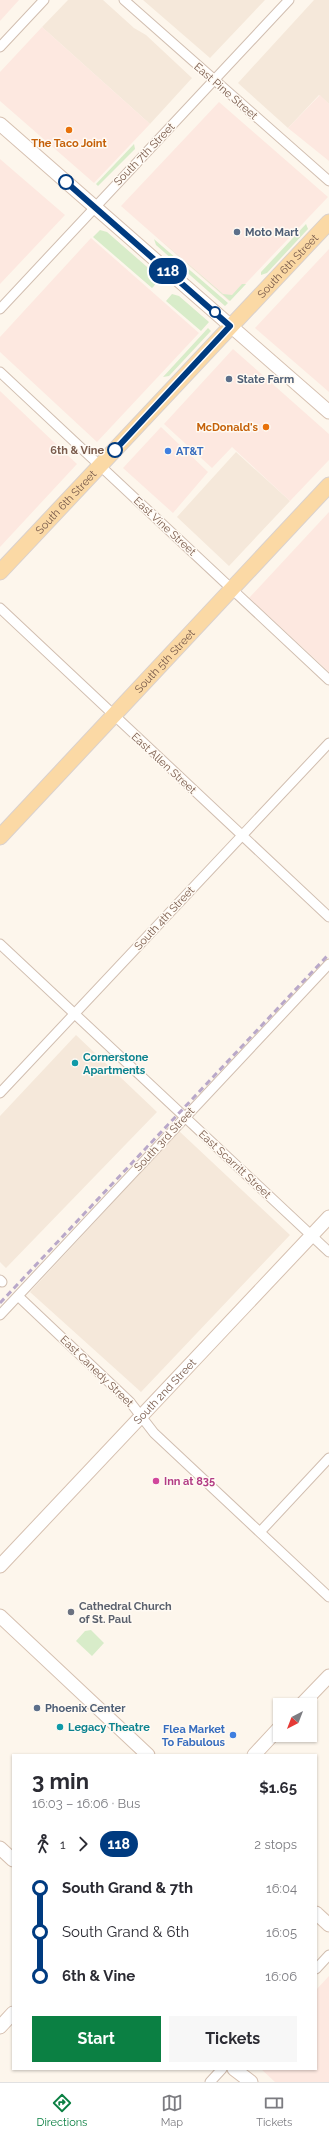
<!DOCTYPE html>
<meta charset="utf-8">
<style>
:root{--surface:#fff;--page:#f7f7f7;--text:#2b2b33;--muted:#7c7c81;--line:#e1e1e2;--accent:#0b8043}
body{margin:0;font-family:Raleway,sans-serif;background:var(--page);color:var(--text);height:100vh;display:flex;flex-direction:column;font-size:15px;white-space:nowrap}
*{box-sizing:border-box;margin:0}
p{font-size:13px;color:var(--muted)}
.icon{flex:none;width:22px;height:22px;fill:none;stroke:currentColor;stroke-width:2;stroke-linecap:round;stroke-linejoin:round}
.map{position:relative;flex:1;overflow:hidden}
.side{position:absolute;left:12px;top:1754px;width:305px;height:316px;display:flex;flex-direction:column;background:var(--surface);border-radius:0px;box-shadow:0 1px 3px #0004}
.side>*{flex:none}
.badge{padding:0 8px;border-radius:13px;font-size:14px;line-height:26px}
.needle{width:26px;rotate:222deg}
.controls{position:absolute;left:273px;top:1698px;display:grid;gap:8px}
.controls a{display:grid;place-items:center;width:44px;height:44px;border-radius:0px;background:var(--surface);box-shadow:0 1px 3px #0004;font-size:20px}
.map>.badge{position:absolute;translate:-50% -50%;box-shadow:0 0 0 2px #fff}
.legs{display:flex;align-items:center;gap:6px;height:44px;padding:0 20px;font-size:13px}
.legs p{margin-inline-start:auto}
.summary{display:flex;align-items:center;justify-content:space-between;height:68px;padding:0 20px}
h1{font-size:22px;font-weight:700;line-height:30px}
.action{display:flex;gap:8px;margin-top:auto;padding:8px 20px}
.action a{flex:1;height:46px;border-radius:0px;background:var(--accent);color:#fff;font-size:16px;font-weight:700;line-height:46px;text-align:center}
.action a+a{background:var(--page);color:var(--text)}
ul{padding:0 20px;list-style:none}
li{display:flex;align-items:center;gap:14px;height:44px;font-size:15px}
li i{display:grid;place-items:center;width:6px;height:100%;margin:0 5px;background:currentColor}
li i::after{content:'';width:10px;height:10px;margin:-5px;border:3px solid;border-radius:50%;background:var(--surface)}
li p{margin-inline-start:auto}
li:first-child i{background:linear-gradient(#0000 50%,currentColor 0)}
li:last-child i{background:linear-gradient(currentColor 50%,#0000 0)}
.menu{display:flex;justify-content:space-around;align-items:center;height:56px;border-top:1px solid var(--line);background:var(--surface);font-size:11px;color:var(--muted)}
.menu a{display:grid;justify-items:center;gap:2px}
.menu .current{color:var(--accent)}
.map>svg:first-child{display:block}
.residential{fill:#f5e8da}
.commercial{fill:#fde8e0}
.green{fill:#d8ecc9}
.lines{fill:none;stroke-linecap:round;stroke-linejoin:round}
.street-casing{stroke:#d1beb0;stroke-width:11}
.secondary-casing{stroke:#d6c0b0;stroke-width:15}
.primary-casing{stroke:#dad1cd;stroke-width:17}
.street{stroke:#fff;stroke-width:9}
.secondary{stroke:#fff;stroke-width:13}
.primary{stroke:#fbd9a5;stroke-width:15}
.rail{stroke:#b9a8c9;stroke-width:3;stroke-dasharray:6 4;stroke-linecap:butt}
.line-1-casing{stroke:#fff;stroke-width:9}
.line-1{stroke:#003b80;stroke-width:6}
.food-dot{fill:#e8710a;stroke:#fffaf3;stroke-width:1.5}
.stop-1-dot{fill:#fff;stroke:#003b80;stroke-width:2}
.service-dot{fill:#5c6f8a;stroke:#fffaf3;stroke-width:1.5}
.shop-dot{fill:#3f7fe0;stroke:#fffaf3;stroke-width:1.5}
.culture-dot{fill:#0f9aa8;stroke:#fffaf3;stroke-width:1.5}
.hotel-dot{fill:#d1479c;stroke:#fffaf3;stroke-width:1.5}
.worship-dot{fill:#6b7280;stroke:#fffaf3;stroke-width:1.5}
.labels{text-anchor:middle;stroke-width:3;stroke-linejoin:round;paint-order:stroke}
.street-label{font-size:11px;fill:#7a5c4d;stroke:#fffaf3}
.food-label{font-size:11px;font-weight:bold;fill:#c56008;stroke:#fffaf3}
.service-label{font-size:11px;font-weight:bold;fill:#4e5e75;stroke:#fffaf3;text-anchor:start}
.stop-label{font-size:11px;font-weight:bold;fill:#7a5c4d;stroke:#fffaf3;text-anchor:end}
.shop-label{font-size:11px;font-weight:bold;fill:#366cbe;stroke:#fffaf3;text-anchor:start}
.culture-label{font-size:11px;font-weight:bold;fill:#0d838f;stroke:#fffaf3;text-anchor:start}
.hotel-label{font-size:11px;font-weight:bold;fill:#b23c85;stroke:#fffaf3;text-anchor:start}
.worship-label{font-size:11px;font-weight:bold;fill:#5b616d;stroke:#fffaf3;text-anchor:start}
</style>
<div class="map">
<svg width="329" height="2082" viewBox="0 0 329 2082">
<rect width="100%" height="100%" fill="#fdf6ec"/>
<path class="residential" d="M68,0H103L134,28L146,35L192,78L150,124L42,27Z
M143,0H265L210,58Z
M314,0H329V104L319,95L288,128L238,83Z
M236,452L290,501L229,566L177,517Z
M76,1035L157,1112L6,1268L0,1262V1116Z
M179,1131L290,1235L141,1392L30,1292Z"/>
<path class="commercial" d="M0,0H19L0,21Z
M42,27L150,124L94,183L0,101V72Z
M320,95L329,104V161L288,128Z
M219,102L328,197L229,301L121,206Z
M0,159L65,215L0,284Z
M91,238L199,333L97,442L0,352V337Z
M329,249V392L255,328Z
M233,349L329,434V460L290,501L232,447L212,468L164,424Z
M0,391L77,464L0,547Z
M161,427L208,472L173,513L123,468Z
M329,512V672L249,598Z
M329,1976V2082H275L261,2069H316V1990Z"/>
<path class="green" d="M134,144L135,149L98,186L96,184Z
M306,224L308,229L267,273L261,275V272Z
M100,230L107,232L154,273C157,279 157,284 152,288L93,237Z
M157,237L223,294L232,295L242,284H246L230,301Z
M154,239L155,240L228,303L225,306L156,245Z
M172,294L179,296L209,322L201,331L166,301Z
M208,328L211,331L210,332L169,376L163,377Z
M91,1630L104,1643L92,1656L76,1641L85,1631Z"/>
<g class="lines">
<g class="street-casing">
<path id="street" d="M124,0L329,181
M0,47L44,0
M0,309L289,0
M0,372L329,680
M0,608L329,917
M0,944L329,1252
M0,1093L329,743
M0,1280L2,1282
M18,1296L130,1402L154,1433L329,1597
M0,1315L329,964
M260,1532L329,1458
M316,1969L329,1955
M210,2082L222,2069"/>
</g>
<g class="secondary-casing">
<g id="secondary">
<path d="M0,124L329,412"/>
<path id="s1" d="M0,1566L329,1217"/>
<path d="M0,1616L148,1755"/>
<path d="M301,1705L329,1676"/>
<path d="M254,1755L280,1727"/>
<path d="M0,1848L13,1860"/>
<path d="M316,1913L329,1925"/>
<path d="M0,2027L13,2013"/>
<path d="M234,2069L251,2082"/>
</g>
</g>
<g class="primary-casing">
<g id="primary">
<path id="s2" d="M0,572L329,222"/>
<path id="s3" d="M0,837L329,485"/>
</g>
</g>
<use href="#street" class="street"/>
<use href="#secondary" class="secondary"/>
<use href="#primary" class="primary"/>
<path class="rail" d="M0,1303L329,954"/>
</g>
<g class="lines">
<g class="line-1-casing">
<path id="line-1" d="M66,182L230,326L115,450"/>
</g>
<use href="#line-1" class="line-1"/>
</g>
<g class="food-dot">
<circle cx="69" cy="130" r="4"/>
<circle cx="266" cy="427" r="4"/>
</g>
<g class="stop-1-dot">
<circle cx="66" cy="182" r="7"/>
<circle cx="215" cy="312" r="5"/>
<circle cx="115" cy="450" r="7"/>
</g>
<g class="service-dot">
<circle cx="237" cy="232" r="4"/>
<circle cx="229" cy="379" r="4"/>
<circle cx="37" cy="1708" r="4"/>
</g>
<g class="shop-dot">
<circle cx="168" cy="451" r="4"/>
<circle cx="233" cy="1735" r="4"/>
</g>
<g class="culture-dot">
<circle cx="75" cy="1063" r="4"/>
<circle cx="60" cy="1727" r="4"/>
</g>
<circle class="hotel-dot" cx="156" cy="1481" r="4"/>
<circle class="worship-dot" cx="71" cy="1612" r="4"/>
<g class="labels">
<g class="street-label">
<text transform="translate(226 91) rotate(41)" y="4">East Pine Street</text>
<text transform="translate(144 154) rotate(-46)" y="4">South 7th Street</text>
<text dy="4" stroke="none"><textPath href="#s2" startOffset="420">South 6th Street</textPath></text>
<text dy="4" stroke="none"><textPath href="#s2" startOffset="96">South 6th Street</textPath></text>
<text transform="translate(165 526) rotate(43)" y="4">East Vine Street</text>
<text dy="4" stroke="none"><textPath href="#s3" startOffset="241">South 5th Street</textPath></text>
<text transform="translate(164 763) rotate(43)" y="4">East Allen Street</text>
<text transform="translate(164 918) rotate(-47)" y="4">South 4th Street</text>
<text transform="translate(164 1139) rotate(-47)" y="4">South 3rd Street</text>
<text transform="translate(235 1164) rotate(43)" y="4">East Scarritt Street</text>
<text transform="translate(97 1371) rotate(44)" y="4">East Canedy Street</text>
<text dy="4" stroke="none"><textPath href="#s1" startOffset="240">South 2nd Street</textPath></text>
</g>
<g class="food-label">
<text x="69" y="147">The Taco Joint</text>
<text x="258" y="431" text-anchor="end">McDonald's</text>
</g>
<g class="service-label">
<text x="245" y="236">Moto Mart</text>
<text x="237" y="383">State Farm</text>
<text x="45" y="1712">Phoenix Center</text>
</g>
<g class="stop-label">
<text x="104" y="454">6th &amp; Vine</text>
</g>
<g class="shop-label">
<text x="176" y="455">AT&amp;T</text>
<text x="225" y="1733" text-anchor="end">Flea Market<tspan x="225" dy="13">To Fabulous</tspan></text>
</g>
<g class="culture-label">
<text x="83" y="1061">Cornerstone<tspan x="83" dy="13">Apartments</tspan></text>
<text x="68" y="1731">Legacy Theatre</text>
</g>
<g class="hotel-label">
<text x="164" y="1485">Inn at 835</text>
</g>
<g class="worship-label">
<text x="79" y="1610">Cathedral Church<tspan x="79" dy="13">of St. Paul</tspan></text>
</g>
</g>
</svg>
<div class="controls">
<a><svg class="needle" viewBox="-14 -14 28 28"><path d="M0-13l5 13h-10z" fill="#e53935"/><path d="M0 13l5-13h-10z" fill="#7c7c81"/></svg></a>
</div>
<b class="badge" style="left:168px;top:271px;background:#003b80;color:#fff">118</b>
<section class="side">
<div class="summary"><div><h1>3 min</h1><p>16:03 – 16:06 · Bus</p></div><b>$1.65</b></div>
<div class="legs"><svg class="icon" aria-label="walk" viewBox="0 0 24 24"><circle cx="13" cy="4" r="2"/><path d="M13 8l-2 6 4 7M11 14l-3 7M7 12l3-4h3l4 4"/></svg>1<svg class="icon" aria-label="forward" viewBox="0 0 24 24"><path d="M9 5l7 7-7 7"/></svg><b class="badge" style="background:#003b80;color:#fff">118</b><p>2 stops</p></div>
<ul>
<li><i style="color:#003b80"></i><b>South Grand &amp; 7th</b><p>16:04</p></li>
<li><i style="color:#003b80"></i><span>South Grand &amp; 6th</span><p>16:05</p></li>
<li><i style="color:#003b80"></i><b>6th &amp; Vine</b><p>16:06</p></li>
</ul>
<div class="action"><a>Start</a><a>Tickets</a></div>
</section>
</div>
<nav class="menu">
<a class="current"><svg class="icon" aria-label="directions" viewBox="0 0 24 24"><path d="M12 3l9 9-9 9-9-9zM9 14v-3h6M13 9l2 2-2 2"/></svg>Directions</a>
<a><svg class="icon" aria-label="map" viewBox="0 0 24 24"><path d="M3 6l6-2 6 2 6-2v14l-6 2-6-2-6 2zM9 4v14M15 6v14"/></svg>Map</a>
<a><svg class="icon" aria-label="tickets" viewBox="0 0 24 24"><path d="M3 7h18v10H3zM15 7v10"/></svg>Tickets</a>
</nav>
